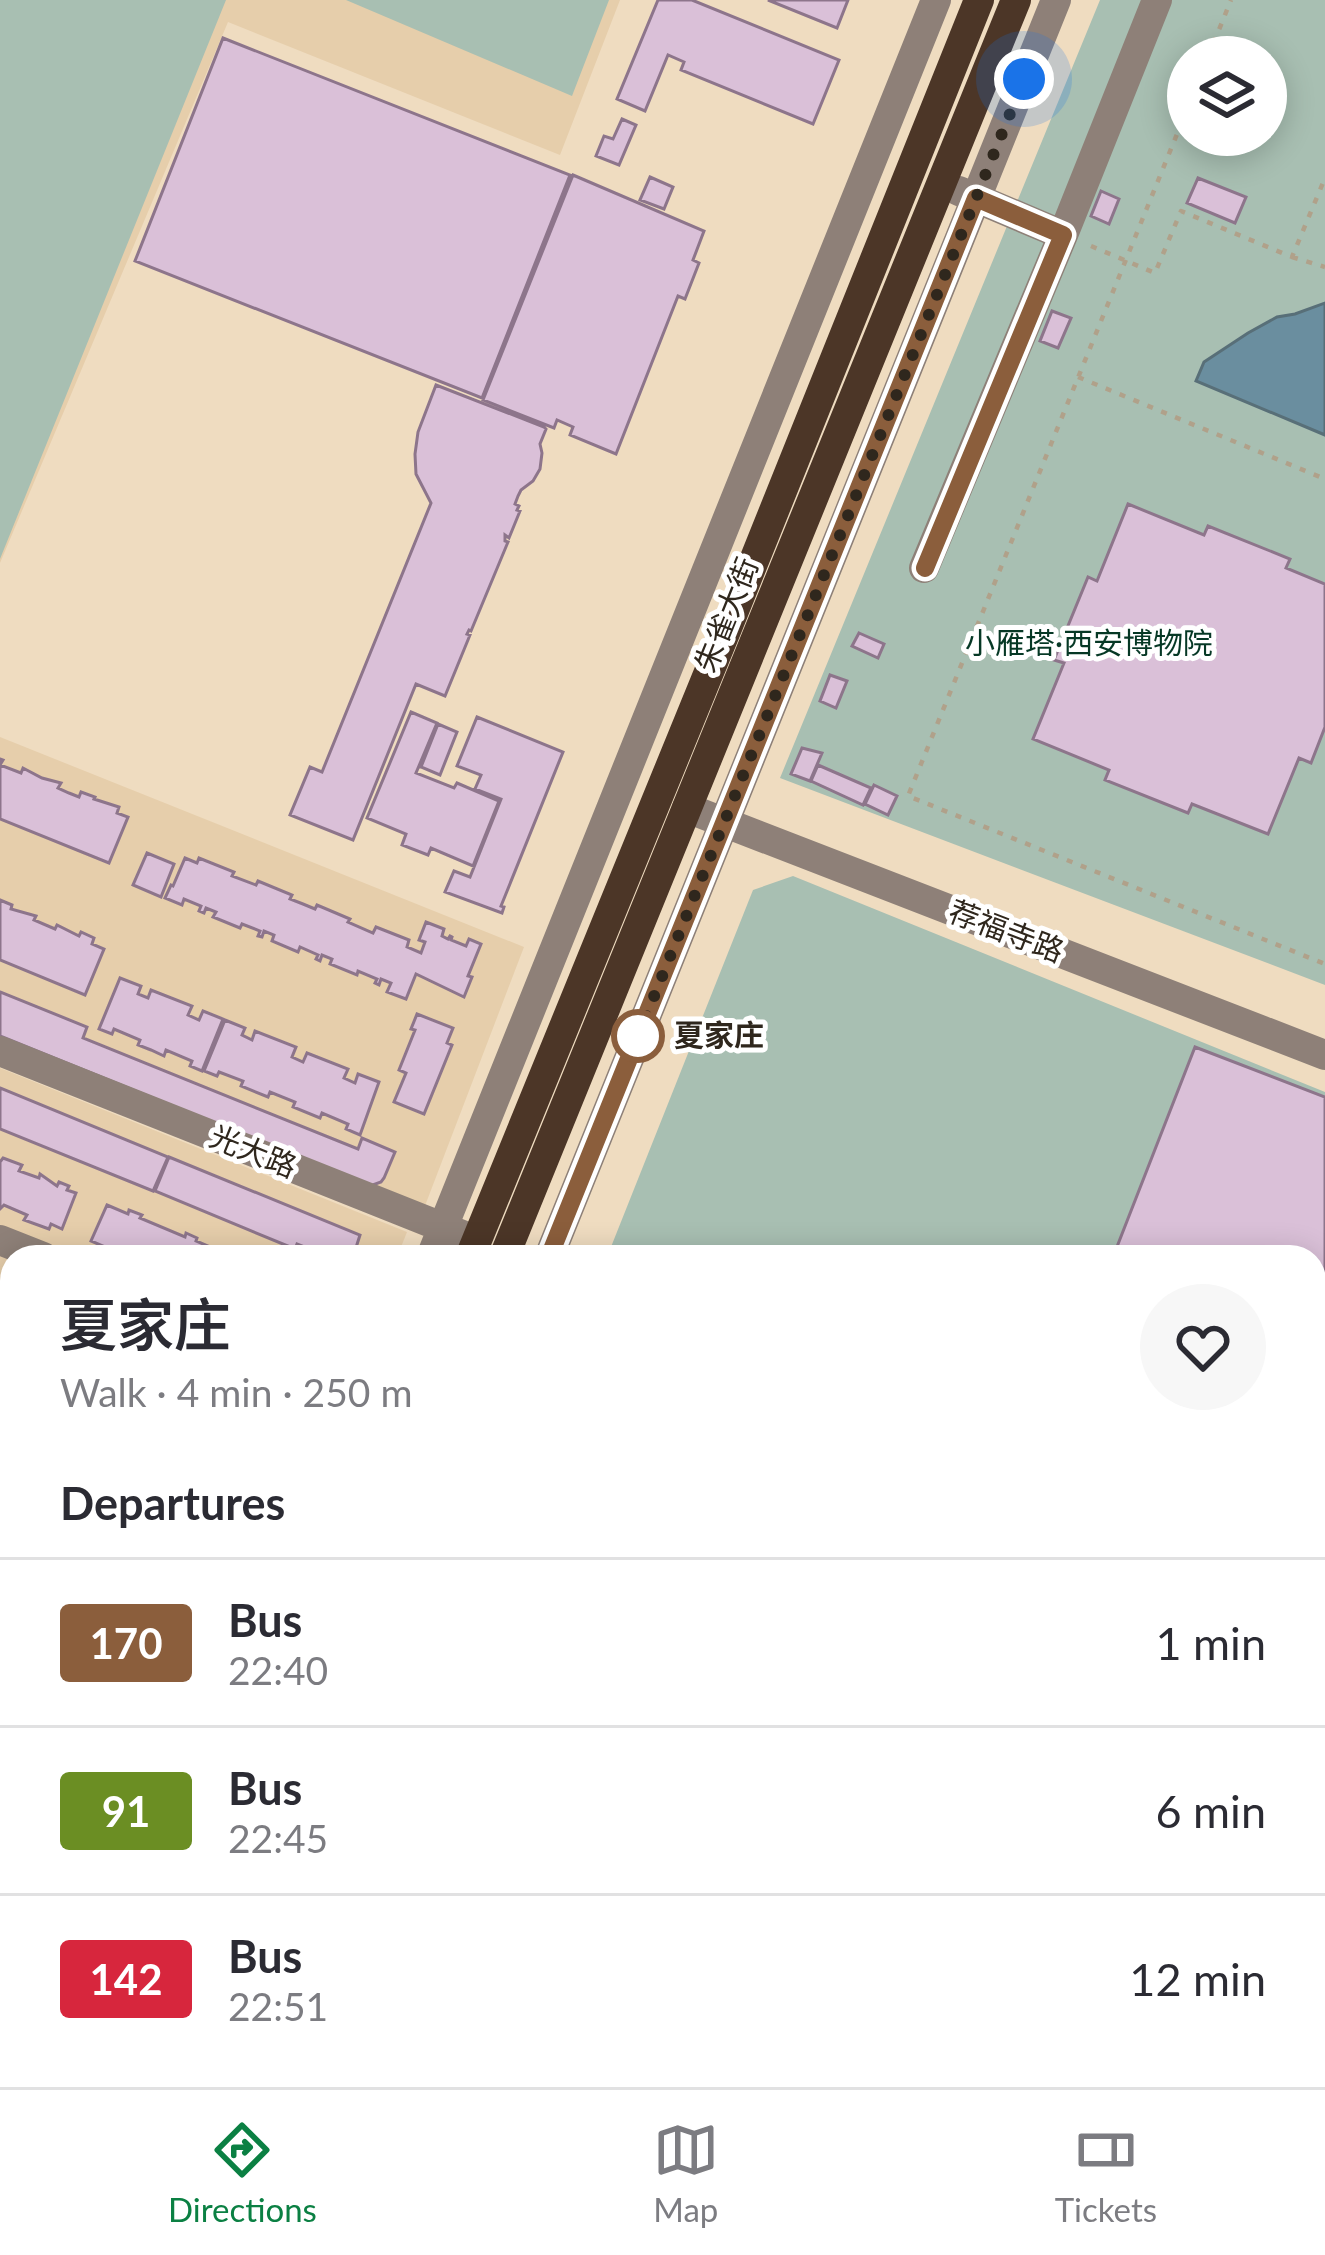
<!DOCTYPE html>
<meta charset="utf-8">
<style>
:root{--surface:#fff;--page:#f7f7f7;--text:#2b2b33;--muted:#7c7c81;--line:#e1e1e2;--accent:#0b8043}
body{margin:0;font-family:Lato,"Noto Sans SC",sans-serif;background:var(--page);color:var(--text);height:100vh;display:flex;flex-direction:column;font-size:45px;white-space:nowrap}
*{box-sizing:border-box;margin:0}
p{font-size:39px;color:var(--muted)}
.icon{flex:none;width:66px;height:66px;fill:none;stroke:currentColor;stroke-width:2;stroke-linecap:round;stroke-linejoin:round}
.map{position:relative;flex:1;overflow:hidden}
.sheet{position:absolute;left:0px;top:1245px;width:1326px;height:843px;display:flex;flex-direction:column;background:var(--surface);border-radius:36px 36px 0 0;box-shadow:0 6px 30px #0003}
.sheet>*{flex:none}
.badge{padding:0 24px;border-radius:9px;font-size:42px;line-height:78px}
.controls{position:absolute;left:1167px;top:36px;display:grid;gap:24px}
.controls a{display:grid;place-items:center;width:120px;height:120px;border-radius:50%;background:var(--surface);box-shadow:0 6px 30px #0003;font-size:60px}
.you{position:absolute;width:60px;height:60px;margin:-30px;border:9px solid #fff;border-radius:50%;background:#1a73e8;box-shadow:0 0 0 18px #1a73e833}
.map>.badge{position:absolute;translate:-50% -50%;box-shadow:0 0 0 6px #fff}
h2{padding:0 60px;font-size:45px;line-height:108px}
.round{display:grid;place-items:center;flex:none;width:126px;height:126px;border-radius:63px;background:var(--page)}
.summary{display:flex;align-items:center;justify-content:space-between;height:204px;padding:0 60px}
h1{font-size:57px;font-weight:600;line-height:90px}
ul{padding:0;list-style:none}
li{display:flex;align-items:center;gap:36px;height:168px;padding:0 60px;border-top:3px solid var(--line)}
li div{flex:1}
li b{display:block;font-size:45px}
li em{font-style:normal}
li .badge{min-width:132px;font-weight:700;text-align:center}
.menu{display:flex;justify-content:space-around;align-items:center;height:168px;border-top:3px solid var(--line);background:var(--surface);font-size:33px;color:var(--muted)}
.menu a{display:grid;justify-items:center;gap:6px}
.menu .current{color:var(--accent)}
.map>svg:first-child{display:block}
.built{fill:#e6ceab}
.green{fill:#a8bfb2;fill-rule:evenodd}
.water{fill:#6a8e9f;stroke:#586f78;stroke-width:3}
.building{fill:#dac0d8;stroke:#8d758b;stroke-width:3}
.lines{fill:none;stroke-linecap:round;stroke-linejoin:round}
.path{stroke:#b0a18a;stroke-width:4.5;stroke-dasharray:6 9;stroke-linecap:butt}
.minor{stroke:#8e8078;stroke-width:30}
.major{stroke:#4c3627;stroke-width:30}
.line-casing{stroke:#fff;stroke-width:27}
.line{stroke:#8b5e3c;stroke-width:18}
.walk{stroke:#2f271d;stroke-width:12;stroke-dasharray:0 21.6}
.stop-dot{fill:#fff;stroke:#8b5e3c;stroke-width:6}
.labels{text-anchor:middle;stroke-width:10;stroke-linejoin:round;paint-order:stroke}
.street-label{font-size:30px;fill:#2f271d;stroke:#fff}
.park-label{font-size:30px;fill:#063825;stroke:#fff}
.stop-label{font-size:30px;font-weight:bold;fill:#2f271d;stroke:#fff;text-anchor:start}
</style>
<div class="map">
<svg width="1325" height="2087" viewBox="0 0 1325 2087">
<rect width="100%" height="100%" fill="#efdcc0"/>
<path class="built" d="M0,0H620L560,155L228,22L0,563Z
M0,737L524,947L423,1211L0,1039Z
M0,1068L407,1232L397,1257H12V2076H63L58,2087H0Z"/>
<path class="green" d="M0,0H226L0,559Z
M346,0H609L572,96Z
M1100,0H1325V985L780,778ZM1188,57H1266V135H1188Z
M793,876L1325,1092V1797L1314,1792V1257H607L753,890Z
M0,1664L12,1669V1823L0,1853Z
M367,2076H727L730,2081L743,2087H362Z"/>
<path class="water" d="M1325,303V435L1196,381L1204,362L1248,333L1277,317L1295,314Z"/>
<path class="building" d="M658,0H692L839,60L813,124L681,70L684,62L668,55L645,111L617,99Z
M768,0H848L837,28Z
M223,38L570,175L482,398L135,261Z
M622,119L636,125L619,165L596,156L604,136L613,139Z
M573,175L704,231L693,260L699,263L685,299L678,296L616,454L570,435L573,427L557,420L554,428L483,400Z
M650,177L673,187L664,209L640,200Z
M1198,178L1246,197L1235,223L1187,203Z
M1101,191L1119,199L1109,224L1091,216Z
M1052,311L1071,318L1058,348L1040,341Z
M436,385L544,427L546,429L540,444L542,453L540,469L533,481L521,490L518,496L515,504L519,506L517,510L520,511L509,538L505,535V541L508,542L471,631L469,630L467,634L470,635L445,696L416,684L353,840L290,815L310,767L322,772L431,503L416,474L415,454L418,432Z
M1128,504L1204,535L1208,526L1290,559L1286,568L1325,584V727L1311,763L1299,758L1268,834L1192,804L1188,813L1105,780L1109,770L1033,739L1064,663L1054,660L1088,577L1097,581Z
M859,633L884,644L878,658L852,646Z
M830,675L847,681L836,708L820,701Z
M411,712L437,723L416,773L454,788L457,783L499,801L473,866L431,848L428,855L402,845L406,834L367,818Z
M477,717L563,752L501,906L504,907L502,913L445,892L454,871L470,877L501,799L475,789L481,775L457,766Z
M438,724L457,732L440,775L421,767Z
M802,748L822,753L810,781L791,774Z
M0,759L3,760L0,765L21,773L23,768L42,778L61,783L58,788L69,793L79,797L81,792L95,797L94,799L119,807L117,813L128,817L109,863L0,819Z
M818,765L871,788L863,805L811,781Z
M874,785L897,796L888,815L865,804Z
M147,853L174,864L161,897L133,885Z
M185,858L197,863L199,858L234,872L232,876L256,885L258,881L292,895L290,899L303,904L315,909L317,905L350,919L348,922L373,933L376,927L409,940L407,947L421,953L425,942L419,940L426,922L444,929L442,936L448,939L450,936L452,937L451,940L466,946L469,939L481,944L468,976L472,977L464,997L416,974L406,999L387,992L391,983L381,979L379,985L375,983L377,979L358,971L357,975L330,964L332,959L322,955L320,961L316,959L318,955L300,947L298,952L272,941L274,935L264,931L262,937L258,936L260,931L242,924L240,928L213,917L216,912L206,908L204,913L199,911L201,906L184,899L182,905L165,898L171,885L173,886Z
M0,900L12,905L11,909L36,916L34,920L55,929L57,925L79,936L81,932L94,938L92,944L104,949L85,995L0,960Z
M120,978L141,986L138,994L148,998L151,990L192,1006L188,1015L199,1020L203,1011L223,1019L202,1071L190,1066L192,1061L166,1050L164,1056L151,1050L138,1045L140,1040L114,1029L112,1034L99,1029Z
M0,992L87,1027L83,1038L358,1149L362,1138L395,1152L384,1178L381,1182L370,1186L0,1036Z
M417,1014L453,1028L447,1043L452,1045L424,1114L394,1102L406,1073L399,1070L415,1030L411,1029Z
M225,1020L245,1028L242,1035L252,1040L255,1031L296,1047L292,1057L303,1062L307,1053L348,1069L344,1078L355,1083L358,1074L379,1082L360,1135L346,1129L348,1124L322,1113L320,1118L293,1107L295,1102L270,1092L268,1097L241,1086L243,1081L219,1072L217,1076L204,1071Z
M1195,1047L1325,1097V1389L1314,1385V1257H1113Z
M0,1088L168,1157L153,1191L0,1129Z
M169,1157L360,1235L353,1257H329L297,1244L295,1249L155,1191Z
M3,1158L22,1165L19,1171L39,1178L40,1174L57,1186L59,1182L69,1186L67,1190L76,1193L62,1229L51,1224L49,1229L24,1220L27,1215L4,1205L0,1209V1162Z
M107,1205L128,1214L129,1210L142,1215L140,1218L185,1237L186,1233L197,1238L196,1241L233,1257H128L91,1241Z
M0,1531L12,1536V1590L0,1586Z
M1314,1590L1325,1594V1682L1314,1709Z
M1316,1911L1325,1914V1998L1320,1996L1317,2001L1314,2000Z
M12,2015V2076H29L24,2087H0V2044Z
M822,2076H886L881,2087H825L819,2084Z
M1125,2076H1301L1297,2087H1152Z"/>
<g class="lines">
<path class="path" d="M1208,57L1231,0
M1188,107L908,796L1325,964
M1091,246L1155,273L1181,211L1292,257L1325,178
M1292,257L1325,267
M1078,377L1325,479"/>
<path class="minor" d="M959,191L1063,235
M924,568L1063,235L1157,0
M687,808L1325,1055
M0,1051L462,1235
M0,1240L43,1257
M431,1257L936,0
M549,1257L1056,0
M0,1417L12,1386
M0,1645L12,1650
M1314,1840L1325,1844
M0,1923L12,1894
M97,2087L102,2076
M215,2087L219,2076"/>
<path class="major" d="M470,1257L727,628L979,0
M504,1257L1016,0
M136,2087L141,2076
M172,2087L176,2076"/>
</g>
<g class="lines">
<g class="line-casing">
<path id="line" d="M549,1257L976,198L1063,235L925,568"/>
</g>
<use href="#line" class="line"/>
<path class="walk" d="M638,1036L1024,79"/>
</g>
<circle class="stop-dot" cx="638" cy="1036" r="24"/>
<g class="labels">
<g class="street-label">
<text transform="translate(727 615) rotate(-68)" y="10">朱雀大街</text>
<text transform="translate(1006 932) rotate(21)" y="10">荐福寺路</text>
<text transform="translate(253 1152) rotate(22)" y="10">光大路</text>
</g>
<g class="park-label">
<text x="1089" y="654">小雁塔·西安博物院</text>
</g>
<g class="stop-label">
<text x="674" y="1046">夏家庄</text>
</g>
</g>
</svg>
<div class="controls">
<a><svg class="icon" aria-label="layers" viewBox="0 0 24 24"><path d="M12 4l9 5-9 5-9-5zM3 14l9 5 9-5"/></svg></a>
</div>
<div class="you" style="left:1024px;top:79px"></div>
<section class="sheet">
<div class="summary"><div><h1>夏家庄</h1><p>Walk · 4 min · 250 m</p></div><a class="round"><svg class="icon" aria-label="heart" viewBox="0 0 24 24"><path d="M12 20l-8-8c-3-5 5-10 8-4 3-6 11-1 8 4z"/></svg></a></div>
<h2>Departures</h2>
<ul>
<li><span class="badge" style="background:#8b5e3c;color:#fff">170</span><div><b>Bus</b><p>22:40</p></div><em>1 min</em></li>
<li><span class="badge" style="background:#6b8e23;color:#fff">91</span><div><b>Bus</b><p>22:45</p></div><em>6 min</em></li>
<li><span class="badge" style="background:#d7263d;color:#fff">142</span><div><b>Bus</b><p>22:51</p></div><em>12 min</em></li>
</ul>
</section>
</div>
<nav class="menu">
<a class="current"><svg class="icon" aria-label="directions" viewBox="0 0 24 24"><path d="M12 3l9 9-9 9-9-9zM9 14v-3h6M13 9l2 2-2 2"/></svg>Directions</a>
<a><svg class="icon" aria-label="map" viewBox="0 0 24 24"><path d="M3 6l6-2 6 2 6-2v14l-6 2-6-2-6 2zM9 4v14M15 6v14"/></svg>Map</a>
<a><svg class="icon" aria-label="tickets" viewBox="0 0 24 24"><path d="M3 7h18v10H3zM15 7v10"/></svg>Tickets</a>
</nav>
